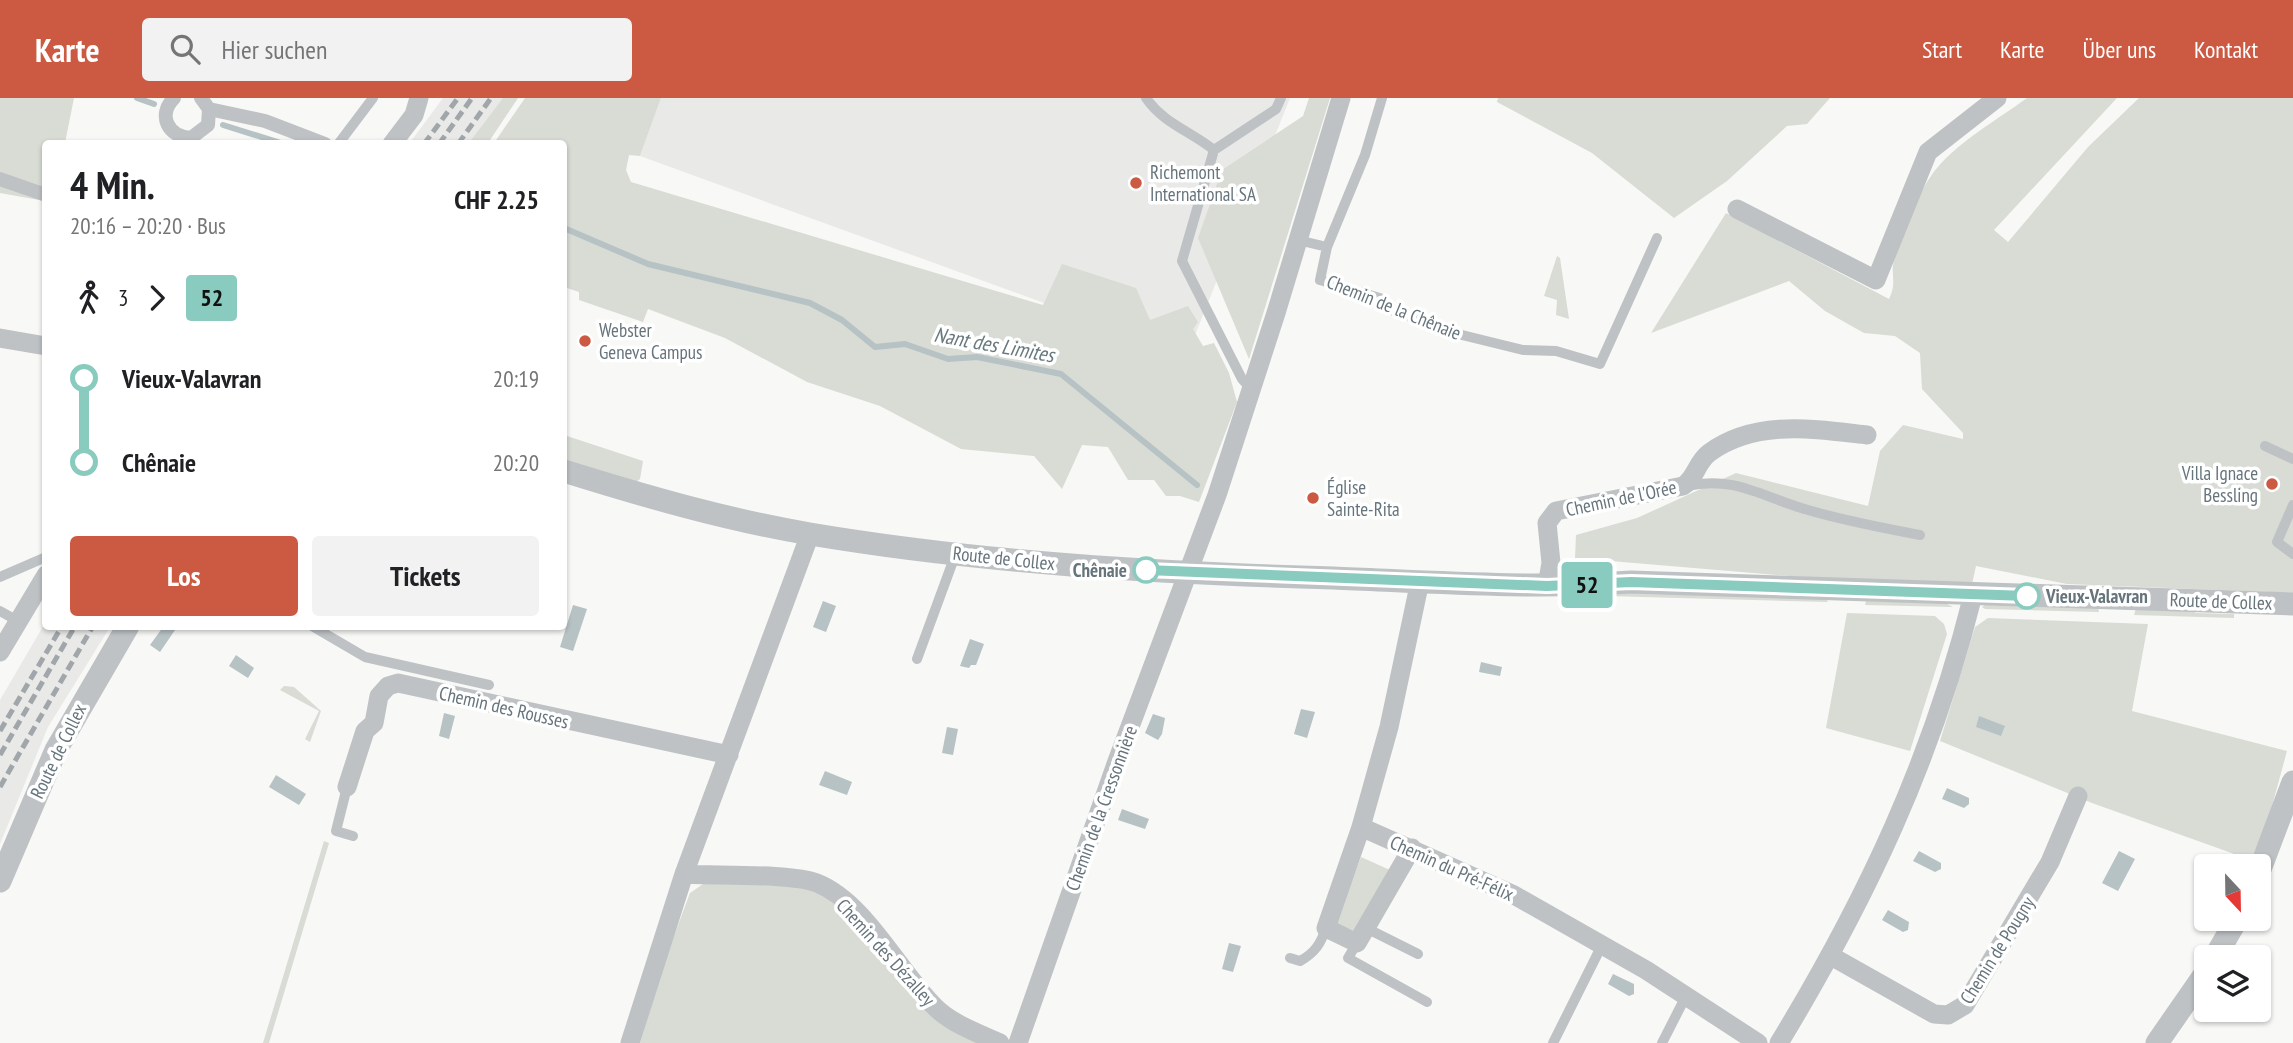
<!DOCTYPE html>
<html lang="de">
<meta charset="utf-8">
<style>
:root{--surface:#fff;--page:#f2f2f2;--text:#202124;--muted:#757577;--accent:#cc5941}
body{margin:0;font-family:"PT Sans Narrow",sans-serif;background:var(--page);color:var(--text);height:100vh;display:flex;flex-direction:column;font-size:26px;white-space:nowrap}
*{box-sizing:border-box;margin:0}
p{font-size:23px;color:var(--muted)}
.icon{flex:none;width:38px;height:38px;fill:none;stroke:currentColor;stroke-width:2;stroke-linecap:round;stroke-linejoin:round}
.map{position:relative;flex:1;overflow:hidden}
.drawer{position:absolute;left:42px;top:42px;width:525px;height:490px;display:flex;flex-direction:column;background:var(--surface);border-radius:7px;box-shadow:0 2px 5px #0004}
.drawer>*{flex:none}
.badge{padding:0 14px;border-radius:5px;font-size:24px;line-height:46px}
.needle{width:46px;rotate:158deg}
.buttons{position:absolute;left:2194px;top:756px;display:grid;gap:14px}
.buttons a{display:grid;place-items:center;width:77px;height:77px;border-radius:7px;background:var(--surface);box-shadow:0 2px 5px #0004;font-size:35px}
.map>.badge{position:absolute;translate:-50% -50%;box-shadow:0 0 0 4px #fff}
.legs{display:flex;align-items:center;gap:10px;height:77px;padding:0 28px;font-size:23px}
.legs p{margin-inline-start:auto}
.headline{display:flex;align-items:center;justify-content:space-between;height:119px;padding:0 28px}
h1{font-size:38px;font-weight:700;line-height:52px}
.button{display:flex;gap:14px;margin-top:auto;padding:14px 28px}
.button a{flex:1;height:80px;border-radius:7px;background:var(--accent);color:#fff;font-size:28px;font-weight:700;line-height:80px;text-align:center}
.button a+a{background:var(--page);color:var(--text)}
ul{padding:0 28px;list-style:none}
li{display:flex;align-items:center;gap:24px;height:84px;font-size:26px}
li i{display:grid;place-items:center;width:10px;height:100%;margin:0 9px;background:currentColor}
li i::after{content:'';width:18px;height:18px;margin:-9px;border:5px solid;border-radius:50%;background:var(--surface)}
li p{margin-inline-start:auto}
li:first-child i{background:linear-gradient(#0000 50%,currentColor 0)}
li:last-child i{background:linear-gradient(currentColor 50%,#0000 0)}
header{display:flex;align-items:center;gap:42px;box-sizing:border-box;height:98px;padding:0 35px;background:var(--accent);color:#fff}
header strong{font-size:33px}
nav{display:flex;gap:38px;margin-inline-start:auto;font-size:24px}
.search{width:490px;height:63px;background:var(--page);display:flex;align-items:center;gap:18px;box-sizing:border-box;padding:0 24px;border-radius:7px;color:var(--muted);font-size:26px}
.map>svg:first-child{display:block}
.built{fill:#e9e9e8}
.green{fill:#d8dcd5}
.water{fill:#b7c2c5}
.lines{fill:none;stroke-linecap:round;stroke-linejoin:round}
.stream{stroke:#b7c2c5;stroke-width:6}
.service{stroke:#bec2c4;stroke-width:10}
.pedestrian{stroke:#bec2c4;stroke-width:14}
.minor{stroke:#bec2c4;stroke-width:19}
.tertiary{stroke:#bec2c4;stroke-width:23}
.rail{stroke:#a0a6aa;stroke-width:5;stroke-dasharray:10 5;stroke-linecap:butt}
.line-1-casing{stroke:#fff;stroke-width:16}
.line-1{stroke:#89cbbe;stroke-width:10}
.poi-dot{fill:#cc5941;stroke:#fff;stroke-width:2.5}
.stop-1-dot{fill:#fff;stroke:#89cbbe;stroke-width:3.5}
.labels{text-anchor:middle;stroke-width:7;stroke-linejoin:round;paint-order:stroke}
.poi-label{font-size:19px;fill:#66747c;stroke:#fff;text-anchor:start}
.street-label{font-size:19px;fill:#66747c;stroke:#fff}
.stop-label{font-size:19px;font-weight:bold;fill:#66747c;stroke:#fff;text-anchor:end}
.water-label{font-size:21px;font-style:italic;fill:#67797e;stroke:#fff}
</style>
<header>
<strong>Karte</strong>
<div class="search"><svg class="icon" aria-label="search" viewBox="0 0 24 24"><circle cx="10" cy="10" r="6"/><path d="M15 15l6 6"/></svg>Hier suchen</div>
<nav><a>Start</a><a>Karte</a><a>Über uns</a><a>Kontakt</a></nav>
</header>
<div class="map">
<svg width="2293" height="945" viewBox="0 0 2293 945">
<rect width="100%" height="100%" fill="#f8f8f6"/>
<path class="built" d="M443,0H518L482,45L409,46Z
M661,0H1290L1187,257L640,58Z
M45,525L46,528L110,529L48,629L0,746V602Z"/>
<path class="green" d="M0,0H74L65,45L46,46L45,103L0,95Z
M503,0H518L488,45H469Z
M525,0H661L640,58L629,57L626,72L631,84L1043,207L1062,166L1136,190L1150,222L1188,208L1198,224L1193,231L1203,248L1214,245L1229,275L1237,304L1199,404L1180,398H1166L1154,382H1128L1108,349L1082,347L1062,391L1034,358L961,351L880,308L807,284L725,240L648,211L643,224L579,202V194L564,189V46L494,45Z
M1309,0H1330L1249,261L1198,140L1222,72L1303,18Z
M1498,0H1830L1807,26L1787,28L1727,83L1674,120L1592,55L1497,4Z
M2027,0H2117L1994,132L2008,144L2088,49L2139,0H2293V495L2067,486L1976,468L1972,486L1850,483L1575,460L1576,437L1637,420L1736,375L1868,408L1880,353L1903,327L1963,341V335L1922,291L1920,255L1895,238L1864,235L1825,213L1789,183L1651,235L1726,115L1889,201C1898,183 1889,175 1895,159C1906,131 1917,94 1937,70C1961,42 1997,22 2027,0Z
M1557,158L1560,160L1569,221L1556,217L1557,202L1544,198Z
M564,337L643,363L640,381L636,384L564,363Z
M1613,493L1826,501L1828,504L1570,497Z
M1866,503L1945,505L1953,509L1865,507Z
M1985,507L2098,509L2099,514L1985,511L1982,509Z
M2136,510L2195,511V515L2234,516V520L2134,517Z
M1847,515L1935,518L1944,526L1947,536L1910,653L1826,630Z
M1988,520L2148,526L2132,613L2287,653L2269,719L2251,762L2092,705L1940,643L1975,529Z
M284,588L294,589L321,613L310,644L305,641L319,613L280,592Z
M324,743L329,745L269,945H263Z
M1361,759L1390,772L1355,833L1335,826Z
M706,784C739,786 782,781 813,793C863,813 885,874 924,908C943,923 969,933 990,945H640L669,851L690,795Z"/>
<path class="water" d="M823,503L836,508L826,534L813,529Z
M573,507L587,511L573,553L560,549Z
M163,529L175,532L160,554L150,547Z
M970,541L984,546L976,567H971L969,570L960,568Z
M236,557L254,570L248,580L229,568Z
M1481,564L1502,569L1500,578L1479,574Z
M1301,611L1315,614L1307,640L1294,636Z
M444,615L455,618L449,641L439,638Z
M1153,616L1165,620L1162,636L1158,642L1145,635Z
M1979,618L2005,628L2001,638L1976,629Z
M947,629L958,631L953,657L942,655Z
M825,673L852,684L847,697L819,687Z
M276,677L306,696L299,707L269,689Z
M1947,690L1969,700V706L1964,710L1942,701Z
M1122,711L1149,721L1145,731L1118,722Z
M1919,753L1941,765V771L1935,774L1913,763Z
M2119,753L2135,761L2118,793L2102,785Z
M1888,812L1909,824L1908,832L1903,834L1882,822Z
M1229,845L1241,848L1233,874L1222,871Z
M1613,876L1634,886V896L1629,898L1608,886Z"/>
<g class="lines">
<path class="stream" d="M137,0L154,6
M223,27L284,46
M564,130L648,166L810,205L842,222L875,249L905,246L948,261L977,259L1061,276L1197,387"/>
<path class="service" d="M1146,0C1163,25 1190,33 1214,52
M1382,0L1365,57L1327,149L1320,182L1383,201L1394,213L1462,237L1523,252L1556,253L1600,266L1657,140
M339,45L373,0
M1298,142L1327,149
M1251,291L1242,281L1182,163L1214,52L1276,11L1281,0
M2265,348L2293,361
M1687,388C1735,377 1764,400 1808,412C1845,423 1883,430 1920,437
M2293,407L2277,444L2293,456
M0,479L46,459
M0,513L18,523
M312,528L365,559L489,587
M917,561L956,455
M347,689L336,733L353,738
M1366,830L1418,856
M1357,845L1348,860L1427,904
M1290,860L1300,863C1315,855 1321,845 1326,830
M1553,945L1602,847
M1662,945L1686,898"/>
<path class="pedestrian" d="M174,0C157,17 168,39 191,40L208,27L209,11L201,0
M209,11L265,23L325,46
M0,81L46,97"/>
<path class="minor" d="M392,46L414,17L419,0
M1737,111L1876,182L1928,54L1997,0
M0,240L46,248
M1420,483L1389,629L1361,729L1514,797L1646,872L1758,945
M1547,488L1551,465L1547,425L1556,413L1683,388C1696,380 1696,365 1709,355C1755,321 1814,331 1867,337
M0,554L46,477
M347,689L365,633L374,625L379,598L388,588L398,585L729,657
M1361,729L1326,830L1357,845L1412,750
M684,776C715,778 792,775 817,785C865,804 899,874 935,909C952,926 978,935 1000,945
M1831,858L1934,916L1948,917L1965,907L2050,764L2078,698
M630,945L684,776L810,436
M1018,945L1116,666L1217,397L1276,215L1341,0
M1779,945C1867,800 1932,662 1973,497"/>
<path class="tertiary" d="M564,373C644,398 727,422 810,436C983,465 1159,475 1333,480C1433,484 1532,491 1631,484L2293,506
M2259,774L2293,684
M0,783L56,652L128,528
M2215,859L2237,821
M2157,945L2207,873"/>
<path class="rail" d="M424,46L458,0
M439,46L472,0
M458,46L491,0
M0,633L62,528
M0,657L75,528
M0,689L93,528"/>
</g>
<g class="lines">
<g class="line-1-casing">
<path id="line-1" d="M1146,472L1547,488L1631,484L2027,498"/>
</g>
<use href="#line-1" class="line-1"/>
</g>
<g class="poi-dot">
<circle cx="1136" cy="85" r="7"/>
<circle cx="585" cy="243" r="7"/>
<circle cx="2272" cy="386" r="7"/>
<circle cx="1313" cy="400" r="7"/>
</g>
<g class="stop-1-dot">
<circle cx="1146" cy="472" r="12"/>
<circle cx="2027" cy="498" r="12"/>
</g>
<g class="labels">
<g class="poi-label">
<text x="1150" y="81">Richemont<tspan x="1150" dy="22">International SA</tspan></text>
<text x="599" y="239">Webster<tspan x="599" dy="22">Geneva Campus</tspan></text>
<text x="2258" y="382" text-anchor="end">Villa Ignace<tspan x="2258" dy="22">Bessling</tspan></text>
<text x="1327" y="396">Église<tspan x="1327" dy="22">Sainte-Rita</tspan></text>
</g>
<g class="street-label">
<text transform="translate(1394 209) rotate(22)" y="7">Chemin de la Chênaie</text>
<text transform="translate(1621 400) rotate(-12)" y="7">Chemin de l'Orée</text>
<text transform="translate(1004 460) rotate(6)" y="7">Route de Collex</text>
<text transform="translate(2221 503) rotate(2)" y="7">Route de Collex</text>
<text transform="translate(504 609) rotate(13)" y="7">Chemin des Rousses</text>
<text transform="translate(58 653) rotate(-64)" y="7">Route de Collex</text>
<text transform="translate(1101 710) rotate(-70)" y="7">Chemin de la Cressonnière</text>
<text transform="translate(1452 770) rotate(24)" y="7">Chemin du Pré-Félix</text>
<text transform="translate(1997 852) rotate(-58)" y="7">Chemin de Pougny</text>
<text transform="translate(886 854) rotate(48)" y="7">Chemin des Dézalley</text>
</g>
<g class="stop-label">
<text x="1127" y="479">Chênaie</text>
<text x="2046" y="505" text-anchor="start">Vieux-Valavran</text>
</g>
<g class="water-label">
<text transform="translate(994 247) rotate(10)" y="7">Nant des Limites</text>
</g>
</g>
</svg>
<div class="buttons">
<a><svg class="needle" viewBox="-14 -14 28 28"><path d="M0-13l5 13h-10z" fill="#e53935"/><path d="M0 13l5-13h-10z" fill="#757577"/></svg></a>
<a><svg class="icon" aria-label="layers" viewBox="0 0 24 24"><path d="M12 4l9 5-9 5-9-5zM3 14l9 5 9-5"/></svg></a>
</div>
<b class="badge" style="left:1587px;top:487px;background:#89cbbe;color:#111">52</b>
<section class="drawer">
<div class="headline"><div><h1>4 Min.</h1><p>20:16 – 20:20 · Bus</p></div><b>CHF 2.25</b></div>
<div class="legs"><svg class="icon" aria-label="walk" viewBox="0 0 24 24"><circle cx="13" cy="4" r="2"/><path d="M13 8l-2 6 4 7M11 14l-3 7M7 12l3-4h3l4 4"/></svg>3<svg class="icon" aria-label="forward" viewBox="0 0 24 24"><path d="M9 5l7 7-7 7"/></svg><b class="badge" style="background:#89cbbe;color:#111">52</b></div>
<ul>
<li><i style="color:#89cbbe"></i><b>Vieux-Valavran</b><p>20:19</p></li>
<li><i style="color:#89cbbe"></i><b>Chênaie</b><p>20:20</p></li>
</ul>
<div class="button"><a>Los</a><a>Tickets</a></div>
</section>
</div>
